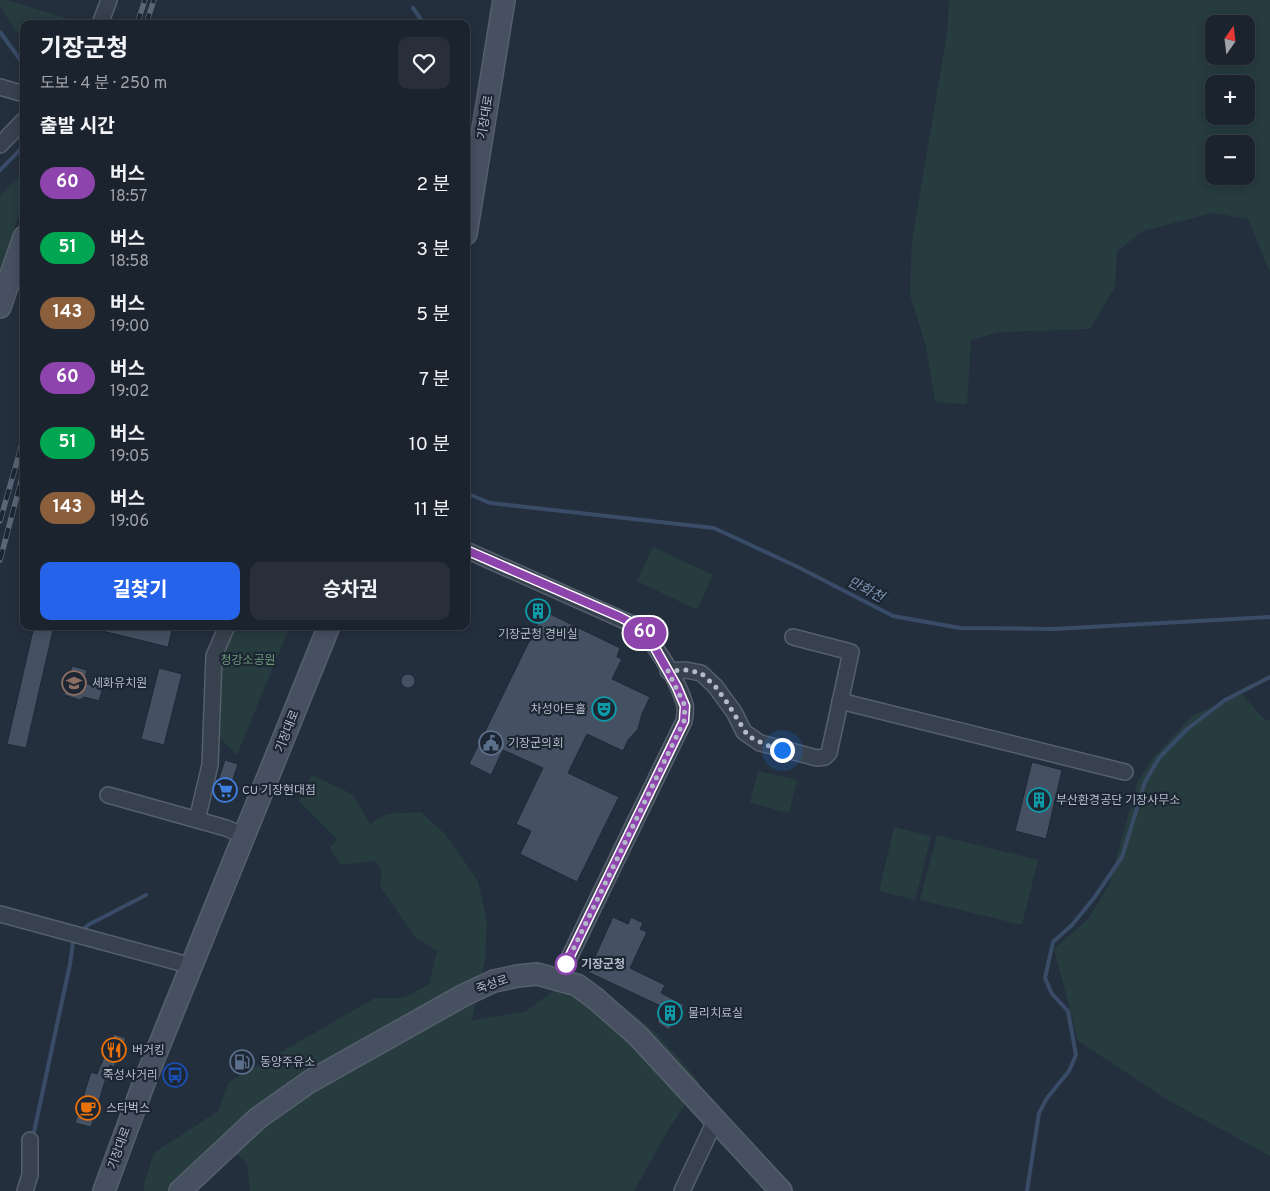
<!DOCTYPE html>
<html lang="ko">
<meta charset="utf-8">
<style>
:root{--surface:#1b232e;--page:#282f3a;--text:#f1f3f6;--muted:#a0a4aa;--line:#39404a;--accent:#2563eb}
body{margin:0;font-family:Overpass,"Noto Sans KR",sans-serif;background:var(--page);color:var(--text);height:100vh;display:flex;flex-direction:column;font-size:19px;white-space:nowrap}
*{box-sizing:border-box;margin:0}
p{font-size:16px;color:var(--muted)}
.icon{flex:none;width:28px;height:28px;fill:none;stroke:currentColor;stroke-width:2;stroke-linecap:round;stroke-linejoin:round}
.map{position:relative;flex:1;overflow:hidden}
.sheet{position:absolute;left:20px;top:20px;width:450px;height:610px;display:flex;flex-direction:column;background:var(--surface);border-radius:10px;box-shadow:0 2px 12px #0003,0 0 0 1px var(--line)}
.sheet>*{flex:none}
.badge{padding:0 10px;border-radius:16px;font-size:18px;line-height:32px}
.needle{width:32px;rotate:14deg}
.controls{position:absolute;left:1205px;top:15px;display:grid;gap:10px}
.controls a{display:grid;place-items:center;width:50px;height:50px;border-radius:10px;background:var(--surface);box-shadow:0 2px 12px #0003,0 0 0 1px var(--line);font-size:25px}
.you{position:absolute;width:25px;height:25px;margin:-12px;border:4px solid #fff;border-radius:50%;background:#1a73e8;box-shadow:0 0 0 8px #1a73e833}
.map>.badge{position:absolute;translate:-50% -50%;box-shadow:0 0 0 2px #fff}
h2{padding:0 20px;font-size:19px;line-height:45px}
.round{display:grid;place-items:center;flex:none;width:52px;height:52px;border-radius:10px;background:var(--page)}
.headline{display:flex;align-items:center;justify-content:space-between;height:85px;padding:0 20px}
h1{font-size:24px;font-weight:700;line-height:38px}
.cta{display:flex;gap:10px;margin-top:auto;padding:10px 20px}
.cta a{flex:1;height:58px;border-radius:10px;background:var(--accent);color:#fff;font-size:20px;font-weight:700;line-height:58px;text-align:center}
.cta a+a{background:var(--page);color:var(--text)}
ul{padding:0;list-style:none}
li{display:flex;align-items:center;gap:15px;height:65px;padding:0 20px}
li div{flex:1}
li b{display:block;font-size:19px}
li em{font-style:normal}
li .badge{min-width:55px;font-weight:700;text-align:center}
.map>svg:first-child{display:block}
.green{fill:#263c3f;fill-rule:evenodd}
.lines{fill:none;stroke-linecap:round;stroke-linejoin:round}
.stream{stroke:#394c67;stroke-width:4}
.building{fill:#455162;stroke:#1f2835}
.street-casing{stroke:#565f6c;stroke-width:18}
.secondary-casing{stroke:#565f6c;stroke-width:24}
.street{stroke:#38414e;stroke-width:15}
.secondary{stroke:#465061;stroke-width:21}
.rail-casing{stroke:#5a6575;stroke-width:5.5}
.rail{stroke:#1d2633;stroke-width:4;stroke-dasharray:11;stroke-linecap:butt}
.line-casing{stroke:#fff;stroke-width:11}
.line{stroke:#8e44ad;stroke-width:8}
.walk{stroke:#b4bcc9;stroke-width:5;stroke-dasharray:0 9}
.stop-dot{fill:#fff;stroke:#8e44ad;stroke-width:2.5}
.labels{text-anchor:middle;stroke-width:4.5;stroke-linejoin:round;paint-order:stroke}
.street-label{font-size:12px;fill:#b4bcc9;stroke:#1d2633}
.poi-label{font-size:12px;fill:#b4bcc9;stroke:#1d2633;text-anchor:start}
.park-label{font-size:12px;fill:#6b9a76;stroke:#1d2633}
.stop-label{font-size:12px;font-weight:bold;fill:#b4bcc9;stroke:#1d2633;text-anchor:start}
.water-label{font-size:14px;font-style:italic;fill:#7c92b1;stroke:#1d2633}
</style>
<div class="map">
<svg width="1270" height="1191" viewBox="0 0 1270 1191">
<rect width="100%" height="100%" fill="#242f3e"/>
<path class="green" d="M0,0H6L87,24H24V43L0,7Z
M949,0H1270V272L1248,219L1213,213L1143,231L1117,251L1115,287L1090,329L1000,332L971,340L967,404L935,402L926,347L910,295L912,240L947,33ZM1214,24H1246V56H1214ZM1214,84H1246V116H1214ZM1214,144H1246V176H1214Z
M18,177L24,178V199L0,273V196Z
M653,547L713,575L697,610L637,581Z
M234,626H290L237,755L218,736L220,658Z
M1241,693L1266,721L1270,720V1156L1168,1100L1078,1041L1054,949L1089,918L1109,885L1137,783L1152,759L1192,716Z
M758,771L797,780L789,813L750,803Z
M312,775L352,794L370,824L387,814L421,812L445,834L478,881L487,921L485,961L472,1020L525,1012L569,979C591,990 616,1001 636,1016C661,1035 680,1060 700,1083L670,1127L634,1191H250L247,1163L218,1139L167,1191H145L143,1187L154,1153L218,1111L229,1082L375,998H404L429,984L437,951L415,937L380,886L382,872L375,861L341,865L330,848L337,839L299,801Z
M894,827L931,836L915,900L879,891Z
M937,835L1038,860L1022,925L920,900Z"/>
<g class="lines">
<path class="stream" d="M413,8L424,24
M0,32L24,65
M0,170L24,146
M466,493L490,503L714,528L798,567L893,616L960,628L1054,629L1270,617
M81,932L88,925L146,895
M34,1132L70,964L73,942L75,940
M1027,1191L1039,1113L1047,1098L1069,1071L1076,1055L1068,1011L1052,994L1045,978L1053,942L1072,925L1094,898L1122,857L1145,782L1159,758L1186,730L1225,700L1270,677"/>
</g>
<path class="building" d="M544,611L620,648L617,657L622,659L612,679L650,697L642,714L638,729L628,740L623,751L587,734L568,773L619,797L577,882L520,854L531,831L516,824L543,768L503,750L491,775L469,764Z
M34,626H54L26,748L7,744Z
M98,626H173L168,647L98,630Z
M72,666L87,670L84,683L103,688L99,701L84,697L80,700L64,695Z
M159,668L182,674L164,745L141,739Z
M401 681a7 7 0 1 1 14 0a7 7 0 1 1-14 0Z
M225,760L238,764L227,797L214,793Z
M1032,762L1062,770L1046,839L1015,831Z
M613,917L628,924L631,917L643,923L640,929L647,932L630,968L665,985L661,993L684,1005L669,1030L657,1022L665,1008L588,972Z
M114,1034L126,1038L114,1067L110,1065L91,1127L75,1123L91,1072L97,1074Z"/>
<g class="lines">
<g class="street-casing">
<path id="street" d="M100,24L109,0
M0,87L24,94
M0,145L24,120
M466,550L641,628C657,649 678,680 685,705C686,710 685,715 684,721L566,964
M668,671L686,670L701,673L715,686L734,712L744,732L760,743L817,758L825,757L829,753L851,652L793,637
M840,701L1125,772
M108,795L226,828L245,836
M197,820L210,765L214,656L227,626
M0,914L192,966
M25,1191L30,1175V1140
M682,1191L715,1121"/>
</g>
<g class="secondary-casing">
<path id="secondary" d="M466,234L504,0
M0,307L24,237
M104,1191L142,1088L329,626
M180,1191L258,1118L309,1082L464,995L494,981L518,976L537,974L577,985L596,999L638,1036L781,1191"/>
</g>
<use href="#street" class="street"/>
<use href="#secondary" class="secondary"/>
<g class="rail-casing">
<path id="rail" d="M137,24L145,0
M146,24L154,0
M0,521L24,437
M0,560L24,470"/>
</g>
<use href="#rail" class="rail"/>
</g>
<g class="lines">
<g class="line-casing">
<path id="line" d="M466,550L620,617L641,628L651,641L677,687L685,706L684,721L566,964"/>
</g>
<use href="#line" class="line"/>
<path class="walk" d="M566,964L684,721L685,706L668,671L686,670L701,673L715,686L726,701L748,736L766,745L782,750"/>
</g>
<defs>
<g id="building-ring" transform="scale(1.25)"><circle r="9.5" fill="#1d2633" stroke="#0f9aa8" stroke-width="1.5"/><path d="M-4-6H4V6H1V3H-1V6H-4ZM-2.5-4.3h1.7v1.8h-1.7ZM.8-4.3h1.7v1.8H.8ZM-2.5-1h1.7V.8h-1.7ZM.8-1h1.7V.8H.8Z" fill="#0f9aa8"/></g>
<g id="school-ring" transform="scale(1.25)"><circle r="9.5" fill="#1d2633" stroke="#8d6e63" stroke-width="1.5"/><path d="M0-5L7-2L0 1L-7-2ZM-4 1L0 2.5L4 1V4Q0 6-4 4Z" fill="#8d6e63"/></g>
<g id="theatre-ring" transform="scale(1.25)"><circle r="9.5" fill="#1d2633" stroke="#0f9aa8" stroke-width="1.5"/><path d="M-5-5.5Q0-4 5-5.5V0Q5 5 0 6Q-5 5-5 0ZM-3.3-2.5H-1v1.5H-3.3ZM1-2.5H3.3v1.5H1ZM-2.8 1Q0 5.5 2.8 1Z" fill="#0f9aa8"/></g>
<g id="civic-ring" transform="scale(1.25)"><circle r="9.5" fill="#1d2633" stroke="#5c6f8a" stroke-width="1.5"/><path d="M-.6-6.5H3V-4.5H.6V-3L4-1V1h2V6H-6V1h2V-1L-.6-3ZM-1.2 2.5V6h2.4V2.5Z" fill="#5c6f8a"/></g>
<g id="supermarket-ring" transform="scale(1.25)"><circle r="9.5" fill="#1d2633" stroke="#3f7fe0" stroke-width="1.5"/><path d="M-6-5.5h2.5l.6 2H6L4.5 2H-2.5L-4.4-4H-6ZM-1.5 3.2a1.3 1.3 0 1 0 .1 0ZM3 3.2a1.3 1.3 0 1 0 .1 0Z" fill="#3f7fe0"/></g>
<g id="restaurant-ring" transform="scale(1.25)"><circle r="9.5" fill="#1d2633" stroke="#e8710a" stroke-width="1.5"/><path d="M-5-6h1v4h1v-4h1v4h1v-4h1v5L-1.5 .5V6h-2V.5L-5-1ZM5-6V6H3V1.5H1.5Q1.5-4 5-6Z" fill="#e8710a"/></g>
<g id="fuel-ring" transform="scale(1.25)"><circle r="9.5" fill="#1d2633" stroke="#5c6f8a" stroke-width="1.5"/><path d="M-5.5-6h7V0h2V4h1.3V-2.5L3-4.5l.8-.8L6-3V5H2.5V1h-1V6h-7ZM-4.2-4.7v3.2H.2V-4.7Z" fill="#5c6f8a"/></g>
<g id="bus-ring" transform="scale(1.25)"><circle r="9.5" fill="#1d2633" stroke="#1a4fb4" stroke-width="1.5"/><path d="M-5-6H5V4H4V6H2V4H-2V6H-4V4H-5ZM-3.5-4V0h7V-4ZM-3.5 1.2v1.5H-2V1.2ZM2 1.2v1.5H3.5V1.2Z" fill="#1a4fb4"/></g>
<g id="cafe-ring" transform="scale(1.25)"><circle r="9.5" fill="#1d2633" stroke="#e8710a" stroke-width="1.5"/><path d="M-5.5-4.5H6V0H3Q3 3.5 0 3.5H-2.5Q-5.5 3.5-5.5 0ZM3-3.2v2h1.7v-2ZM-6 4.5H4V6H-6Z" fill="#e8710a"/></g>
</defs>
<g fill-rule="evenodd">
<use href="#building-ring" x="538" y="611"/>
<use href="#school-ring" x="74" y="683"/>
<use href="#theatre-ring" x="604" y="709"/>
<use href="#civic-ring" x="491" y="743"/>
<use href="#supermarket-ring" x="225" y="790"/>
<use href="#building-ring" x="1039" y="800"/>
<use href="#building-ring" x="670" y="1013"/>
<use href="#restaurant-ring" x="114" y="1050"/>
<use href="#fuel-ring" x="242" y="1062"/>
<use href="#bus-ring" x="175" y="1075"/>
<use href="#cafe-ring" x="88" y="1108"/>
</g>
<circle class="stop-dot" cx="566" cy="964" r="10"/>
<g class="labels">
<g class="street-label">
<text transform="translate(485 117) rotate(-81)" y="4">기장대로</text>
<text transform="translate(287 731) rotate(-68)" y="4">기장대로</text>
<text transform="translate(492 984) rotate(-19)" y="4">죽성로</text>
<text transform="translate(119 1148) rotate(-70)" y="4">기장대로</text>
</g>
<g class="poi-label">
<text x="538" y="638" text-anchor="middle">기장군청 경비실</text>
<text x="92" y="687">세화유치원</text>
<text x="586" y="713" text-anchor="end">차성아트홀</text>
<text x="508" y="747">기장군의회</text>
<text x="242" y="794">CU 기장현대점</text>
<text x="1056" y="804">부산환경공단 기장사무소</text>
<text x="688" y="1017">물리치료실</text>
<text x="132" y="1054">버거킹</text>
<text x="260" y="1066">동양주유소</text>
<text x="158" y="1079" text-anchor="end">죽성사거리</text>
<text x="106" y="1112">스타벅스</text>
</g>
<g class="park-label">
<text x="248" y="664">청강소공원</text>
</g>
<g class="stop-label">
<text x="581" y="968">기장군청</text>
</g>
<g class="water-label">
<text transform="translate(866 589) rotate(27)" y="5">만화천</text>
</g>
</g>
</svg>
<div class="controls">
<a><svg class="needle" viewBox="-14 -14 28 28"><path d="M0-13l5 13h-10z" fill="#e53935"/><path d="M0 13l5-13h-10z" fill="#a0a4aa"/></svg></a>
<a>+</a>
<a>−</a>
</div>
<div class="you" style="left:782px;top:750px"></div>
<b class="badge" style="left:645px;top:633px;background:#8e44ad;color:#fff">60</b>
<section class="sheet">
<div class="headline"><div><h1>기장군청</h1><p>도보 · 4 분 · 250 m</p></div><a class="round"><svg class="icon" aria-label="heart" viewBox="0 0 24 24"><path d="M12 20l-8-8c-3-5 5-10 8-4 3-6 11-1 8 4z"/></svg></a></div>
<h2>출발 시간</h2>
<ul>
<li><span class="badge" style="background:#8e44ad;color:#fff">60</span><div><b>버스</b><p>18:57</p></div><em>2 분</em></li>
<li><span class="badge" style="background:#00a651;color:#fff">51</span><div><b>버스</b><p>18:58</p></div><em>3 분</em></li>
<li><span class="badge" style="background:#8b5e3c;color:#fff">143</span><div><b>버스</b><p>19:00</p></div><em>5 분</em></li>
<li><span class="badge" style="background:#8e44ad;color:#fff">60</span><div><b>버스</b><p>19:02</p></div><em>7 분</em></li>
<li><span class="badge" style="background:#00a651;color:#fff">51</span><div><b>버스</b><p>19:05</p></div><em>10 분</em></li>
<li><span class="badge" style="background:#8b5e3c;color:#fff">143</span><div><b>버스</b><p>19:06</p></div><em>11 분</em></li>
</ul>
<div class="cta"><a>길찾기</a><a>승차권</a></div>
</section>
</div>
